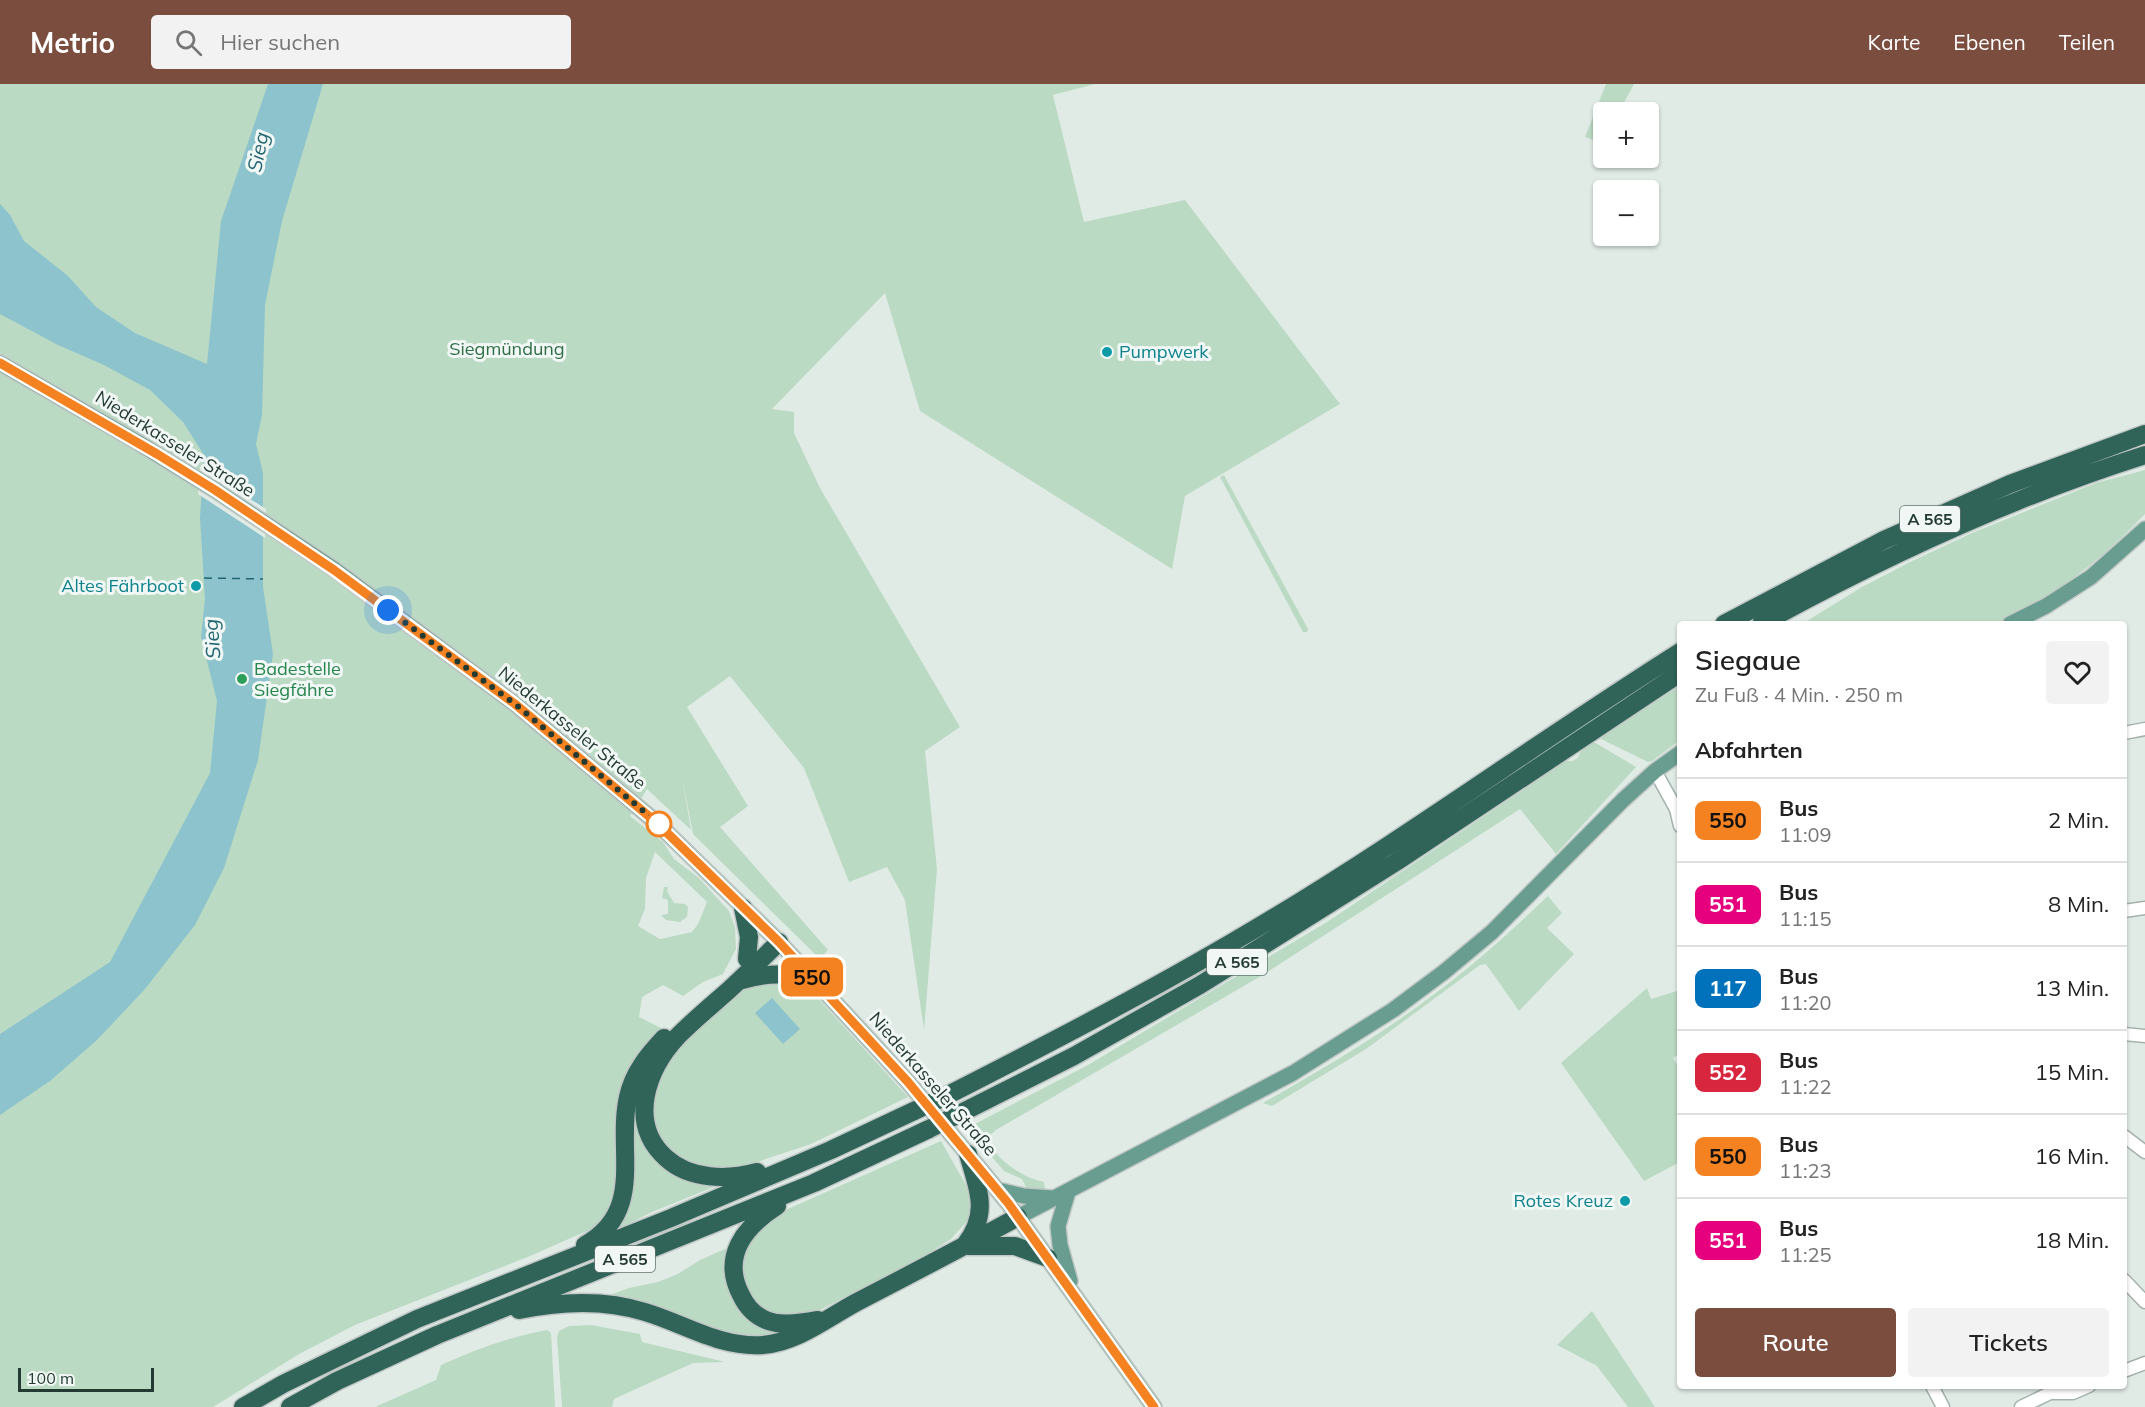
<!DOCTYPE html>
<html lang="de">
<meta charset="utf-8">
<style>
:root{--surface:#fff;--page:#f2f2f2;--text:#222;--muted:#767676;--line:#e0e0e0;--accent:#7b4d3e}
body{margin:0;font-family:Mulish,sans-serif;background:var(--page);color:var(--text);height:100vh;display:flex;flex-direction:column;font-size:22px;white-space:nowrap}
*{box-sizing:border-box;margin:0}
p{font-size:20px;color:var(--muted)}
.icon{flex:none;width:33px;height:33px;fill:none;stroke:currentColor;stroke-width:2;stroke-linecap:round;stroke-linejoin:round}
.map{position:relative;flex:1;overflow:hidden}
.details{position:absolute;left:1677px;top:537px;width:450px;height:768px;display:flex;flex-direction:column;background:var(--surface);border-radius:6px;box-shadow:0 2px 4px #0004}
.details>*{flex:none}
.badge{padding:0 12px;border-radius:9px;font-size:21px;line-height:39px}
.controls{position:absolute;left:1593px;top:18px;display:grid;gap:12px}
.controls a{display:grid;place-items:center;width:66px;height:66px;border-radius:6px;background:var(--surface);box-shadow:0 2px 4px #0004;font-size:30px}
.scale{position:absolute;left:18px;bottom:15px;width:136px;box-sizing:border-box;padding-left:6px;border:3px solid #233a33;border-top:0;font-size:16px;line-height:21px;white-space:nowrap;color:#233a33;-webkit-text-stroke:4px #f1f7f4;paint-order:stroke}
.you{position:absolute;width:30px;height:30px;margin:-15px;border:4px solid #fff;border-radius:50%;background:#1a73e8;box-shadow:0 0 0 9px #1a73e833}
.map>.badge{position:absolute;translate:-50% -50%;box-shadow:0 0 0 3px #fff}
h2{padding:0 18px;font-size:22px;line-height:54px}
.round{display:grid;place-items:center;flex:none;width:63px;height:63px;border-radius:6px;background:var(--page)}
.head{display:flex;align-items:center;justify-content:space-between;height:102px;padding:0 18px}
h1{font-size:28px;font-weight:600;line-height:45px}
.cta{display:flex;gap:12px;margin-top:auto;padding:12px 18px}
.cta a{flex:1;height:69px;border-radius:6px;background:var(--accent);color:#fff;font-size:24px;font-weight:600;line-height:69px;text-align:center}
.cta a+a{background:var(--page);color:var(--text)}
ul{padding:0;list-style:none}
li{display:flex;align-items:center;gap:18px;height:84px;padding:0 18px;border-top:2px solid var(--line)}
li div{flex:1}
li b{display:block;font-size:22px}
li em{font-style:normal}
li .badge{min-width:66px;font-weight:700;text-align:center}
header{display:flex;align-items:center;gap:36px;box-sizing:border-box;height:84px;padding:0 30px;background:var(--accent);color:#fff}
header strong{font-size:28px}
nav{display:flex;gap:33px;margin-inline-start:auto;font-size:21px}
.search{width:420px;height:54px;background:var(--page);display:flex;align-items:center;gap:15px;box-sizing:border-box;padding:0 21px;border-radius:6px;color:var(--muted);font-size:22px}
.map>svg:first-child{display:block}
.green{fill:#bbdac3;fill-rule:evenodd}
.water{fill:#8cc3cc}
.pier{fill:#e1ebe6}
.lines{fill:none;stroke-linecap:round;stroke-linejoin:round}
.ferry{stroke:#216572;stroke-width:1.5;stroke-dasharray:8 6;stroke-linecap:butt}
.minor-casing{stroke:#a4b2ad;stroke-width:15}
.major-casing{stroke:#c1c8c6;stroke-width:18}
.highway-casing{stroke:#c1c8c6;stroke-width:21}
.minor{stroke:#fff;stroke-width:12}
.major{stroke:#689d8f;stroke-width:15}
.highway{stroke:#306459;stroke-width:18}
.highway-bridge-casing{stroke:#c1c8c6;stroke-width:21;stroke-linecap:butt}
.highway-bridge{stroke:#306459;stroke-width:18}
.line-casing{stroke:#fff;stroke-width:14}
.line{stroke:#f58220;stroke-width:9}
.walk{stroke:#233a33;stroke-width:6;stroke-dasharray:0 10.8}
.culture-dot{fill:#0f9aa8;stroke:#f1f7f4;stroke-width:2}
.leisure-dot{fill:#2e9e5b;stroke:#f1f7f4;stroke-width:2}
.stop-dot{fill:#fff;stroke:#f58220;stroke-width:3}
.labels{text-anchor:middle;stroke-width:6;stroke-linejoin:round;paint-order:stroke}
.shield{fill:#f1f7f4;stroke:#61736d;stroke-width:1.5}
.shield-label{font-size:16px;font-weight:bold;fill:#233a33}
.park-label{font-size:18px;fill:#306e47;stroke:#f1f7f4}
.culture-label{font-size:18px;fill:#0d838f;stroke:#f1f7f4;text-anchor:end}
.street-label{font-size:18px;fill:#233a33;stroke:#f1f7f4}
.leisure-label{font-size:18px;fill:#27864d;stroke:#f1f7f4;text-anchor:start}
.water-label{font-size:20px;font-style:italic;fill:#216572;stroke:#f1f7f4}
</style>
<header>
<strong>Metrio</strong>
<div class="search"><svg class="icon" aria-label="search" viewBox="0 0 24 24"><circle cx="10" cy="10" r="6"/><path d="M15 15l6 6"/></svg>Hier suchen</div>
<nav><a>Karte</a><a>Ebenen</a><a>Teilen</a></nav>
</header>
<div class="map">
<svg width="2145" height="1323" viewBox="0 0 2145 1323">
<rect width="100%" height="100%" fill="#e1ebe6"/>
<path class="green" d="M0,0H1095L1053,11L1084,138L1185,116L1340,320L1185,412L1172,485L920,327L885,209L772,325L794,328V349L820,404L960,643L925,667L937,785L924,946L905,816L887,783L849,798L804,684L730,592L687,623L748,722L720,743L828,866L820,875L693,750L682,693L691,746L647,705L630,732L663,758L674,775L699,794L729,827L735,843L736,865L723,890L703,898L683,912L663,901L642,913L639,933L667,947L635,985L618,1103L610,1127L596,1143L530,1172L355,1241L301,1269L213,1323H0ZM655,768L707,818L698,840L692,848L660,855L638,842L645,825L646,794Z
M1606,0H1634L1619,28H1604L1602,59L1585,53Z
M2145,386V430C2102,475 2053,515 1995,540H1802L1862,503L1910,478L1972,449L2096,399Z
M1224,391L1308,545L1307,548H1303L1220,393Z
M1680,602V656L1652,677L1648,678L1599,654Z
M1594,658L1636,683L1556,770L1520,725L1261,892L996,1046L985,1056C1000,1076 1019,1093 1044,1098L1045,1105L1028,1107L1022,1095L1004,1087L967,1044L1088,981L1327,838L1566,677H1572L1578,674L1580,668Z
M664,803H668L667,807L674,819L685,820L688,823L687,833L680,838L666,836L661,831L668,830V816L662,814Z
M1548,812L1562,829L1547,844L1574,870L1519,927L1486,880L1480,881L1366,965L1272,1022L1263,1019C1321,986 1379,952 1433,911C1474,881 1511,847 1548,812Z
M752,898L805,900L908,1013L811,1060L748,1081L716,1086L695,1082L675,1074L664,1063L652,1040L658,989L671,972L730,915Z
M1647,904L1651,915L1680,906V970L1673,974L1680,985V1078L1644,1097L1561,979Z
M637,1018L645,1059L721,1100L652,1128L608,1150Z
M941,1057L970,1108L971,1126L968,1136L951,1155L926,1171L812,1230L779,1232L762,1226L744,1207L741,1178L754,1152L781,1128Z
M734,1161L729,1195L788,1248L762,1252L737,1251L607,1212L629,1204L658,1198L678,1190L700,1176Z
M1592,1227L1655,1323H1628L1597,1282L1557,1261Z
M591,1241L640,1250L642,1258L725,1278L693,1279L614,1315L612,1323H562L557,1253L559,1247L569,1242Z
M547,1246L551,1249L555,1323H375L436,1296L441,1281C476,1265 509,1253 547,1246Z"/>
<path class="water" d="M268,0H323L282,137L265,221L262,331L256,360L263,389V503L273,570L258,676L224,784L195,841L145,905L97,956L50,997L0,1031V950L110,878L210,689L217,617L201,553L205,515L200,434L204,371L183,338L150,306L104,281L58,261L0,230V120L10,131L24,157L68,192L96,223L135,249L207,280L221,137Z
M772,914L800,945L783,960L755,929Z"/>
<path class="pier" d="M200,383L266,425L265,454L198,410Z"/>
<g class="lines">
<path class="ferry" d="M204,494L263,495"/>
<g class="minor-casing">
<path id="minor" d="M2124,649L2145,645
M1655,687L1676,725L1680,742
M2124,827L2145,824
M2124,950L2145,952
M2124,1052L2145,1068
M2124,1196L2145,1218
M2124,1287L2145,1279
M1932,1302L1943,1323
M2021,1323L2050,1309H2073L2089,1302"/>
</g>
<g class="major-casing">
<path id="major" d="M0,279L137,358L215,406L334,485L515,620L657,739L779,858L908,998L1008,1119L1154,1323
M2010,540L2046,522L2091,493L2145,445
M998,1106L1024,1112L1053,1114
M1068,1108L1058,1142L1060,1161L1070,1197
M1018,1133L1293,989L1393,926L1444,888L1492,848L1623,716L1655,687L1680,669"/>
</g>
<g class="highway-casing">
<path id="highway" d="M1724,540L1884,456L2010,400L2145,350
M1761,540C1883,473 2012,413 2145,371
M743,824L749,853L747,875
M742,896C769,888 786,890 813,894
M944,1013C1054,957 1164,900 1270,836C1410,752 1542,655 1680,568
M959,1030L1074,972L1200,901L1396,778L1680,589
M757,1088C728,1096 690,1096 666,1074C627,1039 647,985 678,952C694,936 712,921 729,906C746,890 763,874 779,858
M777,1122C744,1143 721,1173 741,1211C748,1226 760,1236 776,1239C790,1241 804,1238 818,1236
M585,1161C646,1127 616,1066 628,1013C633,989 648,971 664,954
M965,1161C990,1129 978,1105 968,1070
M968,1162H1015L1048,1174
M519,1226C562,1217 604,1215 645,1228C685,1240 720,1264 763,1261C798,1258 827,1234 857,1218C911,1190 965,1162 1018,1133
M243,1323L283,1300L417,1235L671,1134L831,1066L914,1027
M290,1323L337,1297L437,1251L814,1099L929,1045"/>
</g>
<use href="#minor" class="minor"/>
<use href="#major" class="major"/>
<use href="#highway" class="highway"/>
<g class="highway-bridge-casing">
<path id="highway-bridge" d="M914,1027L944,1013
M929,1045L959,1030"/>
</g>
<use href="#highway-bridge" class="highway-bridge"/>
</g>
<g class="lines">
<g class="line-casing">
<path id="line" d="M0,279L157,370L215,406L334,486L515,620L657,739L779,858L908,998L1008,1119L1154,1323"/>
</g>
<use href="#line" class="line"/>
<path class="walk" d="M388,526L515,620L659,740"/>
</g>
<g class="culture-dot">
<circle cx="1107" cy="268" r="6"/>
<circle cx="196" cy="502" r="6"/>
<circle cx="1625" cy="1117" r="6"/>
</g>
<circle class="leisure-dot" cx="242" cy="595" r="6"/>
<circle class="stop-dot" cx="659" cy="740" r="12"/>
<g class="labels">
<g class="shield">
<rect x="1900" y="422" width="60" height="26" rx="4.5"/>
<rect x="1207" y="865" width="60" height="26" rx="4.5"/>
<rect x="595" y="1162" width="60" height="26" rx="4.5"/>
</g>
<g class="shield-label">
<text x="1930" y="441">A 565</text>
<text x="1237" y="884">A 565</text>
<text x="625" y="1181">A 565</text>
</g>
<g class="park-label">
<text x="507" y="271">Siegmündung</text>
</g>
<g class="culture-label">
<text x="1119" y="274" text-anchor="start">Pumpwerk</text>
<text x="184" y="508">Altes Fährboot</text>
<text x="1613" y="1123">Rotes Kreuz</text>
</g>
<g class="street-label">
<text transform="translate(175 360) rotate(32)" y="6">Niederkasseler Straße</text>
<text transform="translate(572 644) rotate(39)" y="6">Niederkasseler Straße</text>
<text transform="translate(933 1000) rotate(49)" y="6">Niederkasseler Straße</text>
</g>
<g class="leisure-label">
<text x="254" y="591">Badestelle<tspan x="254" dy="21">Siegfähre</tspan></text>
</g>
<g class="water-label">
<text transform="translate(258 68) rotate(-78)" y="7">Sieg</text>
<text transform="translate(212 555) rotate(-94)" y="7">Sieg</text>
</g>
</g>
</svg>
<div class="controls">
<a>+</a>
<a>−</a>
</div>
<div class="scale">100 m</div>
<div class="you" style="left:388px;top:526px"></div>
<b class="badge" style="left:812px;top:893px;background:#f58220;color:#111">550</b>
<section class="details">
<div class="head"><div><h1>Siegaue</h1><p>Zu Fuß · 4 Min. · 250 m</p></div><a class="round"><svg class="icon" aria-label="heart" viewBox="0 0 24 24"><path d="M12 20l-8-8c-3-5 5-10 8-4 3-6 11-1 8 4z"/></svg></a></div>
<h2>Abfahrten</h2>
<ul>
<li><span class="badge" style="background:#f58220;color:#111">550</span><div><b>Bus</b><p>11:09</p></div><em>2 Min.</em></li>
<li><span class="badge" style="background:#e6007e;color:#fff">551</span><div><b>Bus</b><p>11:15</p></div><em>8 Min.</em></li>
<li><span class="badge" style="background:#0072bc;color:#fff">117</span><div><b>Bus</b><p>11:20</p></div><em>13 Min.</em></li>
<li><span class="badge" style="background:#d7263d;color:#fff">552</span><div><b>Bus</b><p>11:22</p></div><em>15 Min.</em></li>
<li><span class="badge" style="background:#f58220;color:#111">550</span><div><b>Bus</b><p>11:23</p></div><em>16 Min.</em></li>
<li><span class="badge" style="background:#e6007e;color:#fff">551</span><div><b>Bus</b><p>11:25</p></div><em>18 Min.</em></li>
</ul>
<div class="cta"><a>Route</a><a>Tickets</a></div>
</section>
</div>
